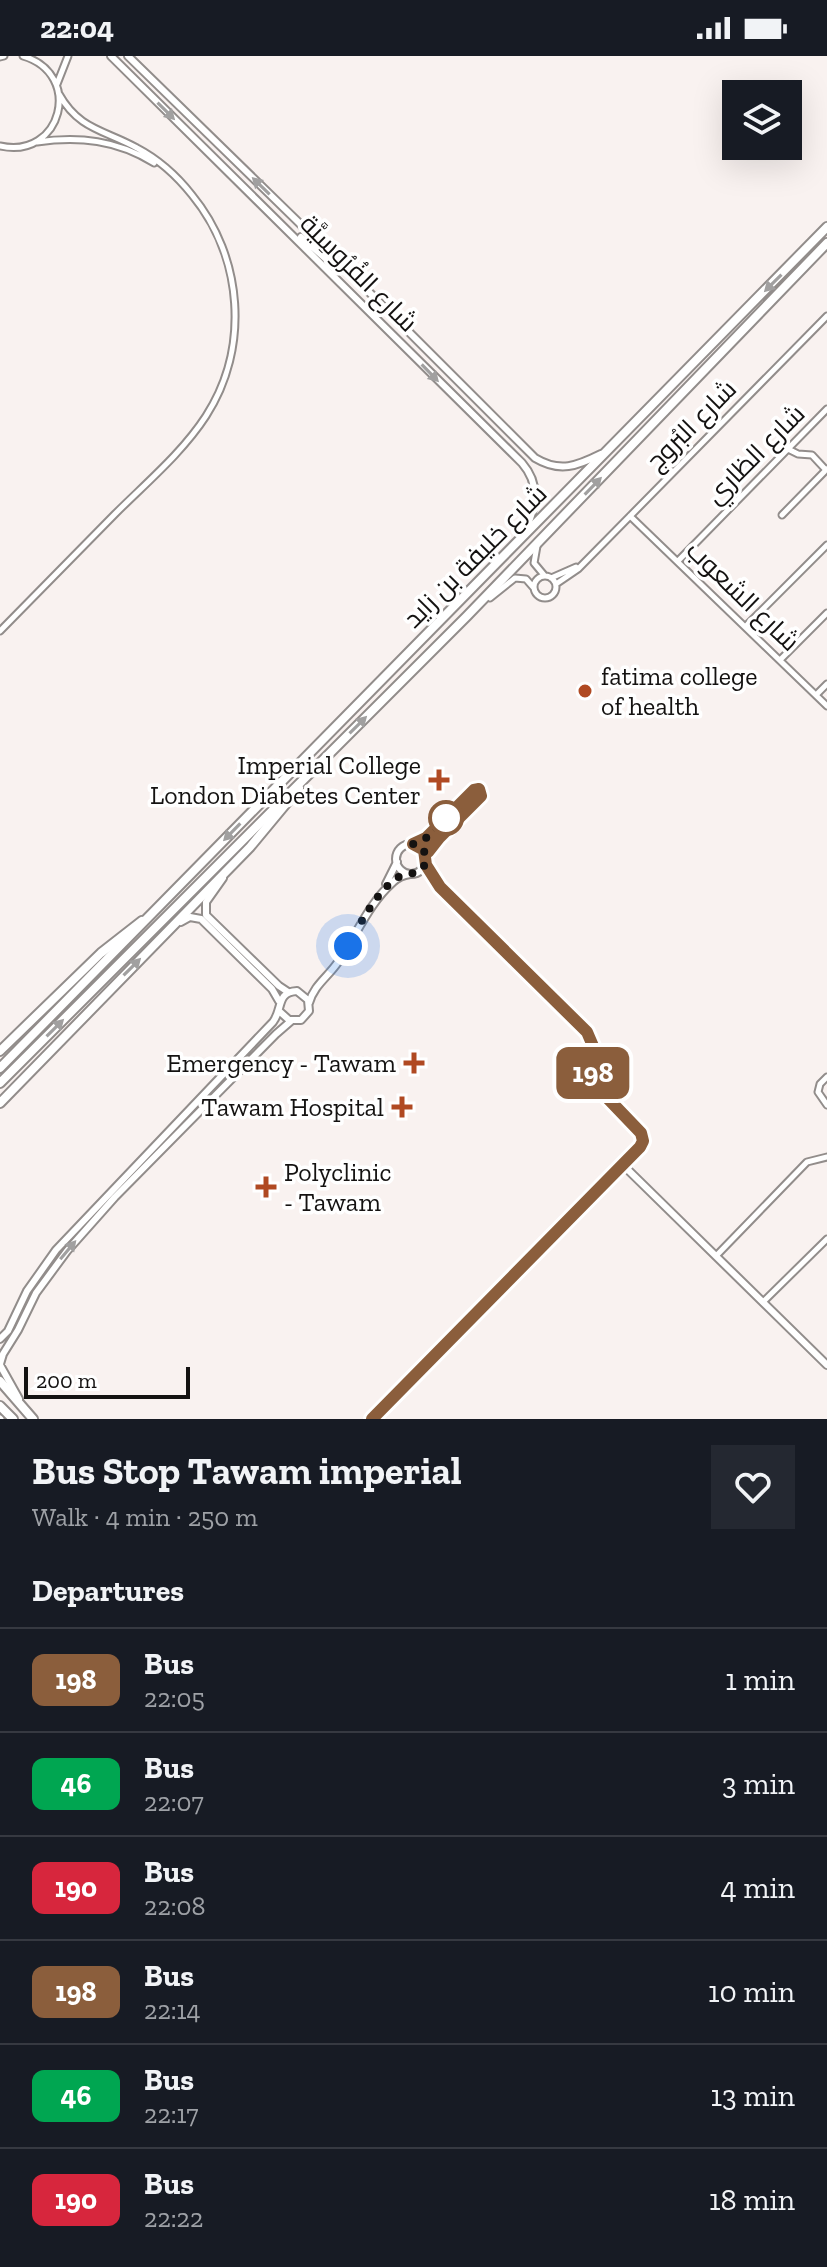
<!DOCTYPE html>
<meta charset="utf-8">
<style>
:root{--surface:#171b24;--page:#242831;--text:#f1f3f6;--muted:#9ea1a6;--line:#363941}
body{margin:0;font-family:"Zilla Slab",Cairo,serif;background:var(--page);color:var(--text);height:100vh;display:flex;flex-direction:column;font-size:30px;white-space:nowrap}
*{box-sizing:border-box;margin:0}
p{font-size:26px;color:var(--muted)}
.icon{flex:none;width:44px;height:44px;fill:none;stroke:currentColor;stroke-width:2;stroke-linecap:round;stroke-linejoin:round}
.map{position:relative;height:1363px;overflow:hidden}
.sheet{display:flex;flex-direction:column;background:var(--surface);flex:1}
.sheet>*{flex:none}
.badge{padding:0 16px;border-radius:12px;font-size:28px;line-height:52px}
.fabs{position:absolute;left:722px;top:24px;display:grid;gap:16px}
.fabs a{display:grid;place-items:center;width:80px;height:80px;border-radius:0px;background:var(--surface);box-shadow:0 8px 32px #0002;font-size:40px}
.scale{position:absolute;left:24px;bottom:20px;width:166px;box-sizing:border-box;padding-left:8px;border:4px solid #141211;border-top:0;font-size:22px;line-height:28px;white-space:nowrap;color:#141211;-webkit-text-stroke:6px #fff;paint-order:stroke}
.you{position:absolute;width:40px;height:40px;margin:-20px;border:6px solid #fff;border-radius:50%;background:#1a73e8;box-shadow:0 0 0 12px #1a73e833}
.map>.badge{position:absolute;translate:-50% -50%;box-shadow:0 0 0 4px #fff}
h2{padding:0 32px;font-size:30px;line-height:72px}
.round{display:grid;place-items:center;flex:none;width:84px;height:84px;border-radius:0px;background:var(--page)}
.head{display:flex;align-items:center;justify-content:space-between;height:136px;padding:0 32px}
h1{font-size:38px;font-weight:800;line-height:60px}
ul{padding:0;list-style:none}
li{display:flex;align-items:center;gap:24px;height:104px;padding:0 32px;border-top:2px solid var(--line)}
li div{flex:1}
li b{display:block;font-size:30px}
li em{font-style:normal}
li .badge{min-width:88px;font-weight:700;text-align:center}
.status{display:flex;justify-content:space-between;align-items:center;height:56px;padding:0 40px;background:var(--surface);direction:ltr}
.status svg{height:22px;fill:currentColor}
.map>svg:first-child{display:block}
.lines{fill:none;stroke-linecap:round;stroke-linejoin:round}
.minor-casing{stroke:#928d8b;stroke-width:9}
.tertiary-casing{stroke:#928d8b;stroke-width:10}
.primary-casing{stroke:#928d8b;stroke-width:12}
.trunk-casing{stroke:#928d8b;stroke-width:12}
.minor{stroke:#fff;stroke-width:5}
.tertiary{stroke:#fff;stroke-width:6}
.primary{stroke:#fff;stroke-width:8}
.trunk{stroke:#fff;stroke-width:8}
.oneway{fill:#a1a0a0}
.line-casing{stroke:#fff;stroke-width:18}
.line{stroke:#8b5e3c;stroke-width:12}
.walk{stroke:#141211;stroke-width:8;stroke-dasharray:0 14.4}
.poi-dot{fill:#b04922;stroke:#fff;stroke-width:3}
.stop-dot{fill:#fff;stroke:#8b5e3c;stroke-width:4}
.labels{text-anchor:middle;stroke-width:7;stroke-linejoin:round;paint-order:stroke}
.street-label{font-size:26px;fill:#141211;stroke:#fff}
.poi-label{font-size:26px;fill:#141211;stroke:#fff;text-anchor:end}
</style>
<div class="status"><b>22:04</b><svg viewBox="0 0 49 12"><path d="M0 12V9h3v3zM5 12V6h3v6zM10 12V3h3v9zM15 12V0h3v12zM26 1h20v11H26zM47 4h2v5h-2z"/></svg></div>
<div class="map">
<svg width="827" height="1363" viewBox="0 0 827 1363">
<rect width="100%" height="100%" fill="#f9f2f0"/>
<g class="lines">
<g class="minor-casing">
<path id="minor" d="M0,1L4,0
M57,28L68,0
M37,86C79,80 117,84 154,107
M0,90C62,104 84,18 23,0
M788,393L798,398L812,399L826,414
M782,459L827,413
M630,460L827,650
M537,490L534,507L544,519
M678,505L827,353
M534 531a11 11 0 1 1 22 0a11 11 0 1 1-22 0Z
M551,522L576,511
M556,528L578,513L827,260
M490,542L515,522L526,523L533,531
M746,570L827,489
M0,575C38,536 77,497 115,458C146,427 182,397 206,360C250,292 243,201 192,139C177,120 158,103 137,92C105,74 79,74 59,38
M780,604L827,557
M816,639L827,628
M413,788L426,782L474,734L480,735L481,740L439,782L426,800
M827,1021L820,1028L818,1036L827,1049
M716,1200L807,1106L827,1101
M763,1246L827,1183
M0,1362L1,1363"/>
</g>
<g class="tertiary-casing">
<path id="tertiary" d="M111,0L522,407C541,429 536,451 525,475
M128,0L330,197L535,402C560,417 577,410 601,398
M301,181L326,203L329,202L330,197
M396 803a15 15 0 1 1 30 0a15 15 0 1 1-30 0Z
M223,822L206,846V859L279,930L288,936
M386,828L397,806
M181,866L190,861L201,863L272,933L279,945
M309,947C314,929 328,921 338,906C356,880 369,847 393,826C398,821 403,819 410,818
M622,1108L827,1309
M0,1283L8,1275L27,1235L56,1194L273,966C283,953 276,936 297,935L308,944L309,955L301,964H289L279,955
M0,1308L3,1298L18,1274L36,1237L67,1195L115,1141L276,978L291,965
M0,1309L19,1343
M372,1363L640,1091L643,1085L641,1077L595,1029L593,990L587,976L440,831L426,809"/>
</g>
<g class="primary-casing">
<path id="primary" d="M0,995L101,897L142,865
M0,1047L250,791L299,732
M0,1325L33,1363
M0,1350L13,1363"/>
</g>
<g class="trunk-casing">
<path id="trunk" d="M0,1012L827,171
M0,1027L467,560L827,187"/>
</g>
<use href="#minor" class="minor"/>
<use href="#tertiary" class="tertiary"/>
<use href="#primary" class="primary"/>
<use href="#trunk" class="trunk"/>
</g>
<defs><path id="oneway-solid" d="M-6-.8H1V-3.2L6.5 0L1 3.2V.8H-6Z" transform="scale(2)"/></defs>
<g class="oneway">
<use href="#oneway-solid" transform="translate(166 55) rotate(45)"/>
<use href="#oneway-solid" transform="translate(261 130) rotate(-136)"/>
<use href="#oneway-solid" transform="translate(773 227) rotate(135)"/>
<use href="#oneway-solid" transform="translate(430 317) rotate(46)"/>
<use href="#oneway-solid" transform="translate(593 430) rotate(-46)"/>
<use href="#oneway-solid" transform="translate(358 669) rotate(-45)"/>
<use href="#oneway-solid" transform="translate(232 776) rotate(134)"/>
<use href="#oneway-solid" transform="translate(132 911) rotate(-45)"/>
<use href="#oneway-solid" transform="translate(55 972) rotate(-45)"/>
<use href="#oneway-solid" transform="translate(68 1194) rotate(-50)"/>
</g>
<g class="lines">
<g class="line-casing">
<path id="line" d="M372,1363L640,1091L643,1085L641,1077L595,1029L593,990L587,976L440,831L426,809L424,794L413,788L426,782L474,734L479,733L481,740L439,782L428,796"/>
</g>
<use href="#line" class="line"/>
<path class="walk" d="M348,890C360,868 375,839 394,824C404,816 415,820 424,811L425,797L422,792L413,788L426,782L452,755L446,762"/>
</g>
<g class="poi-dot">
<circle cx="585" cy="635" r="8"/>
<path d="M435 712h8v8h8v8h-8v8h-8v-8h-8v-8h8z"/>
<path d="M410 995h8v8h8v8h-8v8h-8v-8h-8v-8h8z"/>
<path d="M398 1039h8v8h8v8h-8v8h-8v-8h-8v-8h8z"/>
<path d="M262 1119h8v8h8v8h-8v8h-8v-8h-8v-8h8z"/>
</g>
<circle class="stop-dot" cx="446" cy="762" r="16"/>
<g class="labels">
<g class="street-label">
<text transform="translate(359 217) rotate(45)" y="9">شارع الفُرُوسِيَّة</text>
<text transform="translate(691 369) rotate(-45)" y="9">شارع البُروج</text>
<text transform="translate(755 398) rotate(-45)" y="9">شارع الظاري</text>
<text transform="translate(475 500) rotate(-45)" y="9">شارع خليفة بن زايد</text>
<text transform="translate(743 540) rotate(44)" y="9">شارع الشعوب</text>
</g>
<g class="poi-label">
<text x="601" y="629" text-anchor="start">fatima college<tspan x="601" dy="30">of health</tspan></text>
<text x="421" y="718">Imperial College<tspan x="421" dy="30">London Diabetes Center</tspan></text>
<text x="396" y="1016">Emergency - Tawam</text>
<text x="384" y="1060">Tawam Hospital</text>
<text x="284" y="1125" text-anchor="start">Polyclinic<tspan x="284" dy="30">- Tawam</tspan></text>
</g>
</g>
</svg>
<div class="fabs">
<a><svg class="icon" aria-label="layers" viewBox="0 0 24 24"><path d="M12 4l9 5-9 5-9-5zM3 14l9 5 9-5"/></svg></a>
</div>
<div class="scale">200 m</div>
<div class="you" style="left:348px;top:890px"></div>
<b class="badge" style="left:593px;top:1017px;background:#8b5e3c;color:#fff">198</b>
</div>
<section class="sheet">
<div class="head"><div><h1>Bus Stop Tawam imperial</h1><p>Walk · 4 min · 250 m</p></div><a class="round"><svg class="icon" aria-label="heart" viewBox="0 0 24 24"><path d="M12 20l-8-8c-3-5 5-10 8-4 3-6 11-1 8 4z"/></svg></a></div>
<h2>Departures</h2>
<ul>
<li><span class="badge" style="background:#8b5e3c;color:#fff">198</span><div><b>Bus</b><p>22:05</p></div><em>1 min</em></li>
<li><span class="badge" style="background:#00a651;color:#fff">46</span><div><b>Bus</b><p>22:07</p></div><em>3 min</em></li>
<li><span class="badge" style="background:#d7263d;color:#fff">190</span><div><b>Bus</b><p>22:08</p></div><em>4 min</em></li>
<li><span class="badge" style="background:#8b5e3c;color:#fff">198</span><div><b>Bus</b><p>22:14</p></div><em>10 min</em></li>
<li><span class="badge" style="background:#00a651;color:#fff">46</span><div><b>Bus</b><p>22:17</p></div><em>13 min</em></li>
<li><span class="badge" style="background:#d7263d;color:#fff">190</span><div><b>Bus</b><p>22:22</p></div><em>18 min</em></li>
</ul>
</section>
